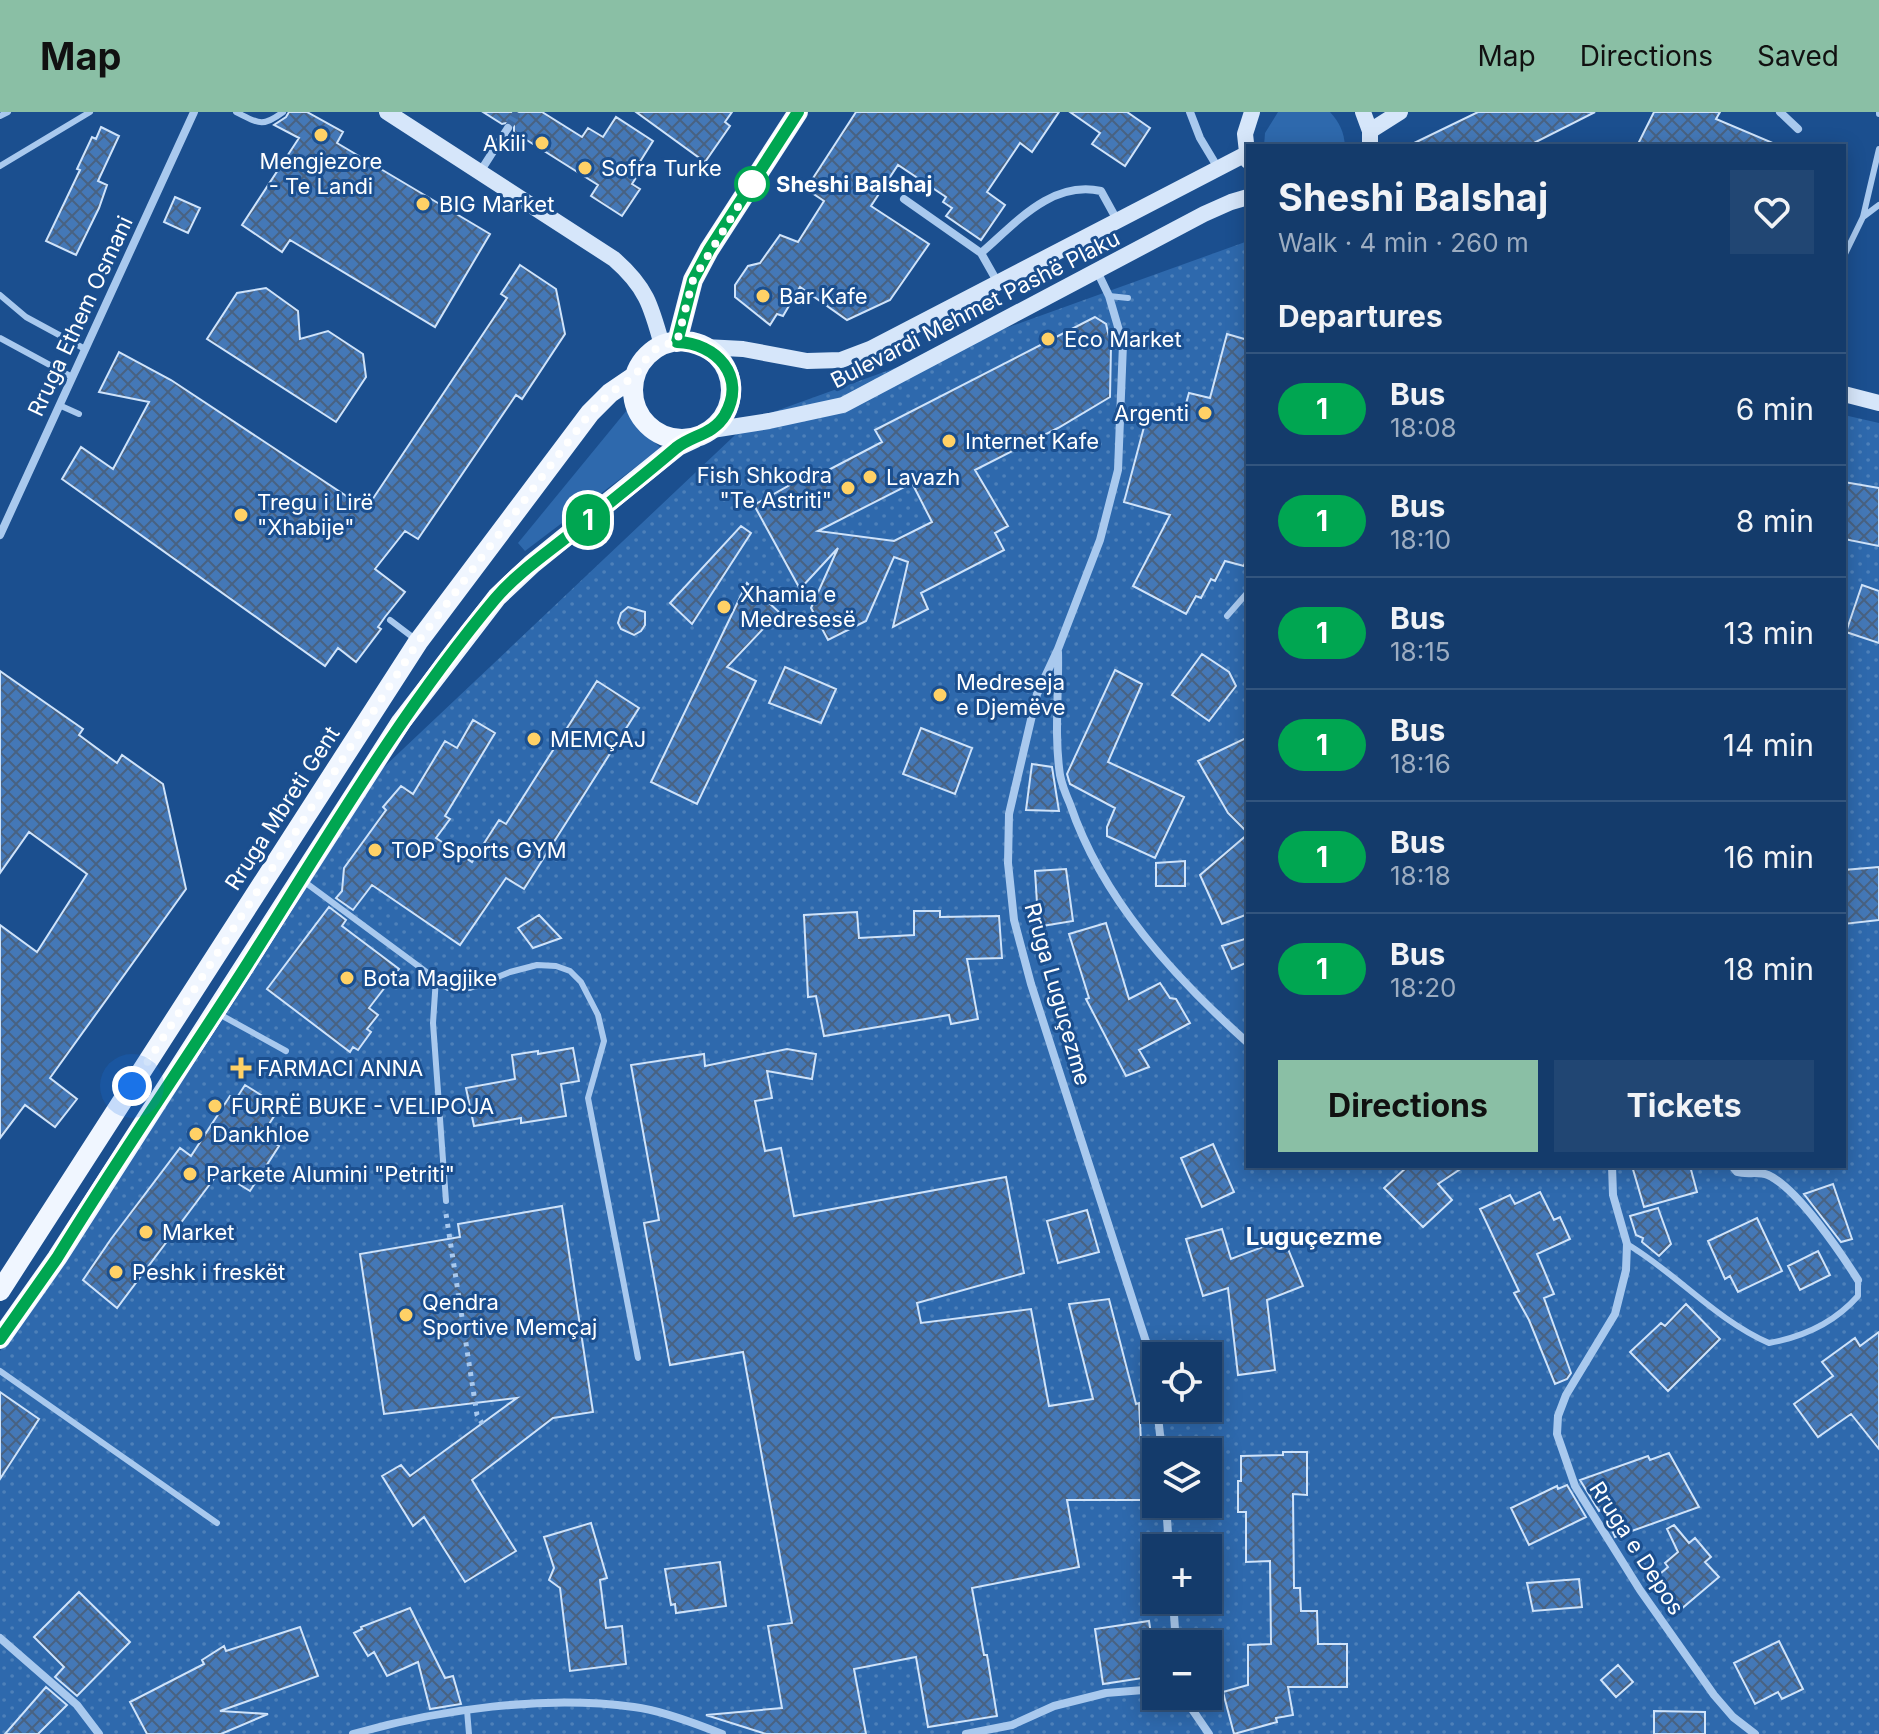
<!DOCTYPE html>
<meta charset="utf-8">
<style>
:root{--surface:#143b6b;--page:#214673;--text:#f1f3f6;--muted:#9dadc1;--line:#33557e;--accent:#8abfa5}
body{margin:0;font-family:Inter,sans-serif;background:var(--page);color:var(--text);height:100vh;display:flex;flex-direction:column;font-size:30px;white-space:nowrap}
*{box-sizing:border-box;margin:0}
p{font-size:26px;color:var(--muted)}
.icon{flex:none;width:44px;height:44px;fill:none;stroke:currentColor;stroke-width:2;stroke-linecap:round;stroke-linejoin:round}
.map{position:relative;flex:1;overflow:hidden}
.panel{position:absolute;left:1246px;top:32px;width:600px;height:1024px;display:flex;flex-direction:column;background:var(--surface);border-radius:0px;box-shadow:0 4px 20px #0003,0 0 0 2px var(--line)}
.panel>*{flex:none}
.badge{padding:0 16px;border-radius:26px;font-size:28px;line-height:52px}
.tools{position:absolute;left:1142px;top:1230px;display:grid;gap:16px}
.tools a{display:grid;place-items:center;width:80px;height:80px;border-radius:0px;background:var(--surface);box-shadow:0 4px 20px #0003,0 0 0 2px var(--line);font-size:40px}
.you{position:absolute;width:40px;height:40px;margin:-20px;border:6px solid #fff;border-radius:50%;background:#1a73e8;box-shadow:0 0 0 12px #1a73e833}
.map>.badge{position:absolute;translate:-50% -50%;box-shadow:0 0 0 4px #fff}
h2{padding:0 32px;font-size:30px;line-height:72px}
.round{display:grid;place-items:center;flex:none;width:84px;height:84px;border-radius:0px;background:var(--page)}
.summary{display:flex;align-items:center;justify-content:space-between;height:136px;padding:0 32px}
h1{font-size:38px;font-weight:700;line-height:60px}
.cta{display:flex;gap:16px;margin-top:auto;padding:16px 32px}
.cta a{flex:1;height:92px;border-radius:0px;background:var(--accent);color:#111;font-size:32px;font-weight:700;line-height:92px;text-align:center}
.cta a+a{background:var(--page);color:var(--text)}
ul{padding:0;list-style:none}
li{display:flex;align-items:center;gap:24px;height:112px;padding:0 32px;border-top:2px solid var(--line)}
li div{flex:1}
li b{display:block;font-size:30px}
li em{font-style:normal}
li .badge{min-width:88px;font-weight:700;text-align:center}
header{display:flex;align-items:center;gap:48px;box-sizing:border-box;height:112px;padding:0 40px;background:var(--accent);color:#111}
header strong{font-size:38px}
nav{display:flex;gap:44px;margin-inline-start:auto;font-size:28px}
.map>svg:first-child{display:block}
.grass{fill:#2e69ad}
.park{fill:url(#park-dots);fill-rule:evenodd}
.building{fill:url(#building-cross-hatch);stroke:#cfe3fa;stroke-width:2;fill-rule:evenodd}
.lines{fill:none;stroke-linecap:round;stroke-linejoin:round}
.street-tunnel{stroke:#3d69a0;stroke-width:8;stroke-dasharray:8 4;stroke-linecap:butt}
.path{stroke:#a9c9ee;stroke-width:5;stroke-dasharray:4 6;stroke-linecap:butt}
.lane{stroke:#a9c9ee;stroke-width:6}
.street{stroke:#a9c9ee;stroke-width:8}
.secondary{stroke:#d6e6fa;stroke-width:16}
.primary{stroke:#f0f6ff;stroke-width:20}
.line-casing{stroke:#fff;stroke-width:18}
.line{stroke:#00a651;stroke-width:12}
.walk{stroke:#fff;stroke-width:8;stroke-dasharray:0 14.4}
.poi-dot{fill:#ffd166;stroke:#1b4f8f;stroke-width:3}
.stop-dot{fill:#fff;stroke:#00a651;stroke-width:4}
.labels{text-anchor:middle;stroke-width:6;stroke-linejoin:round;paint-order:stroke}
.poi-label{font-size:22px;fill:#fff;stroke:#1b4f8f;text-anchor:start}
.stop-label{font-size:22px;font-weight:bold;fill:#fff;stroke:#1b4f8f;text-anchor:start}
.street-label{font-size:22px;fill:#fff;stroke:#1b4f8f}
.neighbourhood-label{font-size:24px;font-weight:bold;fill:#fff;stroke:#1b4f8f}
</style>
<header>
<strong>Map</strong>
<nav><a>Map</a><a>Directions</a><a>Saved</a></nav>
</header>
<div class="map">
<svg width="1879" height="1622" viewBox="0 0 1879 1622">
<defs>
<pattern id="park-dots" width="8" height="8" patternUnits="userSpaceOnUse" patternTransform="scale(2)"><rect width="8" height="8" fill="#2e69ad"/><path d="M2 2h.1M6 6h.1" fill="none" stroke="#4d80b9" stroke-width="1.8" stroke-linecap="round"/></pattern>
<pattern id="building-cross-hatch" width="8" height="8" patternUnits="userSpaceOnUse" patternTransform="scale(2)"><rect width="8" height="8" fill="#4478b7"/><path d="M0 0l8 8M0 8l8-8" fill="none" stroke="#486282"/></pattern>
</defs>
<rect width="100%" height="100%" fill="#1b4f8f"/>
<path class="grass" d="M1278,0H1330C1340,11 1344,20 1345,34H1264L1265,21Z
M627,298L640,317L661,336L525,439L518,431Z"/>
<path class="park" d="M1248,129V1054H1844V303L1879,311V1622H0V1239L347,690L751,308ZM1156,1244H1208V1296H1156ZM1156,1340H1208V1392H1156ZM1156,1436H1208V1488H1156ZM1156,1532H1208V1584H1156Z"/>
<path class="building" d="M289,0H307L343,20L337,31L490,122L435,215L290,128L282,140L242,113L299,26L274,13L286,5Z
M483,0H542L582,25L588,16L603,25L616,5L653,29L636,56L641,58L632,72L640,77L622,104L591,84L598,73L514,20V14L511,10L502,12Z
M636,0H732L725,10L730,14L705,50Z
M856,0H1059L1032,40L1020,31L987,80L1005,93L981,128L946,104L952,96L943,90L946,85L898,53L871,94L929,132L890,188L847,208L800,175L783,204L777,202L770,213L735,185V173L748,154L760,151L780,123L798,130L824,89L806,77Z
M1070,0H1127L1150,16L1125,54L1092,32L1100,21Z
M1478,0H1595L1528,34H1408Z
M1654,0H1720L1716,7L1780,34H1637Z
M101,15L119,24L98,69L107,73L99,96L76,143L46,129L80,58L77,57L92,25L96,27Z
M175,85L200,96L188,121L164,110Z
M520,153L556,177L565,222L522,287L516,283L418,427L405,419L375,457L405,480L385,505L378,515L381,517L356,550L338,536L325,554L62,367L81,335L113,357L149,290L99,280L119,240L171,268L366,397L507,186L501,182Z
M266,176L298,199L300,227L328,219L363,242L366,265L336,310L207,227L237,181Z
M1095,205L1106,212L1111,233L1110,285L1058,316L975,358L1008,414L995,421L1004,438L921,481L928,497L893,515L908,450L894,445L866,509L828,528L811,496L838,436L800,477L754,393L815,359L817,364L882,330L875,318ZM912,371L932,410L894,429L818,419Z
M1227,222L1248,228V439L1244,454L1225,449L1215,469L1211,467L1201,486L1196,484L1186,502L1133,474L1170,403L1124,390L1148,300L1181,309L1189,281L1210,286Z
M1844,370L1879,376V434L1844,427Z
M741,414L751,421L692,512L670,491Z
M747,471L779,500L727,555L756,569L697,692L651,670Z
M1862,473L1879,479V531L1846,520Z
M628,495L645,500V513L641,519L634,523L621,517L618,511L621,501Z
M1202,542L1229,560L1236,574L1209,609L1172,583Z
M785,555L836,577L821,611L769,591Z
M1115,558L1142,572L1108,650L1184,685L1155,746L1107,724V715L1115,696L1070,672L1067,662Z
M0,559L83,617L79,623L117,651L122,643L163,672L186,777L50,966L77,987L55,1015L25,993L0,1026V813L37,840L87,762L29,720L0,761Z
M597,569L639,596L524,777L506,766L460,833L372,773L353,798L336,786L342,779L344,756L386,698L383,695L401,674L413,682L445,629L457,636L473,608L495,621L445,704L450,707L436,726L472,750L499,708L506,712Z
M921,616L972,636L955,682L903,662Z
M1248,625V721L1228,701L1198,649Z
M1032,652L1052,655L1059,699L1026,698Z
M1248,722V802L1222,812L1200,763Z
M1185,749V774H1156V751Z
M1879,755V808L1844,812V758Z
M1066,757L1073,809L1042,814L1037,791L1035,759Z
M329,795L346,808L342,814L399,857L369,896L378,903L367,917L371,920L358,938L353,935L350,940L267,877Z
M914,799H940V805L999,804L1002,846L967,847L978,907L951,912L949,903L824,924L816,884L808,885L804,803L857,800L859,826L914,823Z
M539,803L561,826L533,836L518,816Z
M1106,811L1129,887L1160,871L1170,886L1176,887L1190,911L1139,938L1149,955L1126,964L1086,887L1089,886L1069,822Z
M1248,826V850L1232,857L1222,834Z
M573,936L579,969L561,972L566,1004L521,1011V1006L474,1014L466,976L515,967L512,943L538,939V942Z
M787,937L816,942L812,967L767,959L772,986L755,989L765,1039L781,1036L794,1104L1006,1065L1024,1161L917,1191L921,1211L1031,1197L1049,1294L1093,1287L1069,1192L1109,1187L1136,1292L1139,1291L1144,1388H1067L1079,1455L972,1476L984,1543H987L997,1604L928,1615L916,1545L854,1557L866,1622H766L706,1603L782,1596L768,1514L792,1511L743,1240L670,1253L644,1111L659,1108L631,953L704,942L705,954Z
M245,973L280,995L262,1023L279,1034L250,1079L219,1060L117,1196L83,1168L111,1127L180,1036L191,1044L230,984L236,987Z
M1213,1032L1234,1080L1202,1095L1181,1046Z
M1408,1054H1465L1438,1072L1452,1088L1423,1115L1384,1076Z
M1632,1054H1690L1697,1080L1644,1095Z
M1833,1072L1852,1127L1841,1130L1804,1082Z
M1540,1080L1554,1108L1560,1105L1570,1127L1537,1142L1554,1182L1544,1186L1571,1261L1567,1267L1555,1272L1529,1208L1514,1181L1519,1179L1480,1097L1510,1083L1515,1092Z
M562,1094L593,1300L553,1306L472,1368L516,1439L465,1470L424,1405L413,1414L382,1364L401,1353L410,1364L517,1286L384,1302L360,1142L460,1125L458,1112Z
M1658,1096L1671,1132L1659,1144L1642,1130L1643,1126L1636,1123L1630,1104Z
M1087,1098L1099,1140L1058,1151L1047,1109Z
M1757,1106L1782,1159L1738,1180L1730,1164L1725,1167L1708,1129Z
M1222,1117L1231,1147L1284,1127L1303,1174L1267,1188L1275,1258L1238,1263L1228,1176L1203,1184L1186,1127Z
M1818,1139L1830,1163L1800,1178L1788,1154Z
M1686,1192L1720,1227L1668,1279L1630,1240L1661,1211L1665,1214Z
M1879,1220V1337L1851,1302L1818,1325L1794,1292L1833,1264L1822,1250L1855,1226L1860,1234Z
M0,1280L39,1307L0,1367Z
M1283,1340H1307V1383L1293,1382L1294,1476H1300L1301,1499H1317L1318,1532H1347V1575H1288L1293,1603L1276,1606L1277,1610L1234,1622L1223,1580L1248,1573V1533L1271,1532L1270,1449L1246,1450V1400H1238V1369H1241V1344L1283,1343Z
M1669,1341L1699,1395L1615,1425L1603,1397L1599,1399L1580,1368L1648,1344L1650,1348Z
M1567,1373L1586,1405L1529,1433L1511,1396L1557,1374L1558,1377Z
M591,1411L607,1466L600,1468L606,1516L622,1514L626,1552L570,1559L560,1476L549,1468L554,1456L544,1425Z
M1674,1413L1689,1431L1695,1426L1711,1445L1705,1450L1719,1465L1680,1498L1654,1467L1668,1455L1665,1451L1678,1440L1667,1417Z
M720,1450L726,1494L676,1501L675,1492L671,1493L665,1457Z
M1579,1467L1582,1495L1533,1499L1527,1471Z
M79,1480L130,1530L77,1584L55,1565L64,1555L34,1525Z
M410,1496L445,1566L453,1564L461,1592L430,1597L418,1550L387,1564L374,1540L368,1544L354,1521L362,1517L361,1515Z
M1149,1509L1154,1541L1156,1540V1564L1103,1572L1095,1517Z
M300,1515L318,1564L220,1599L268,1602L221,1622H147L130,1590L204,1552L202,1548L224,1534L226,1539Z
M1779,1529L1803,1577L1782,1587L1778,1580L1755,1592L1734,1551Z
M1618,1553L1633,1570L1616,1585L1601,1568Z
M46,1575L67,1593L38,1622H5Z
M1654,1599L1705,1600V1622H1654Z"/>
<g class="lines">
<path class="street-tunnel" d="M508,16L517,0"/>
<path class="path" d="M446,1102L477,1303L485,1316"/>
<path class="lane" d="M236,0C258,11 262,16 283,0
M1879,0V2
M0,4L8,0
M0,54L90,0
M1863,105L1879,93
M1844,144L1863,105L1879,37
M0,183L26,205L85,237
M1109,184L1128,186
M0,226L72,265
M59,293L79,302
M1227,504L1248,480
M390,508L415,527
M302,768L448,876H470L510,860L537,853L556,854L570,859L581,870L598,903L604,929L588,986L638,1246
M436,866L433,911L446,1089
M219,902L286,939
M1627,1132C1676,1161 1716,1208 1769,1231C1803,1225 1835,1210 1858,1184V1168
M0,1259L217,1411
M467,1598L469,1622"/>
<path class="street" d="M1190,0L1200,26L1218,56
M1780,0L1798,17
M480,60L508,16
M904,87L981,141L998,171
M981,141C1015,112 1051,68 1101,79L1117,108
M1097,159L1109,184L1123,232L1118,358L1100,428L1058,537L1037,582L1009,702L1008,751L1014,808L1031,872L1149,1239L1156,1289
M0,423L194,0
M1058,540C1059,581 1054,623 1060,663C1062,673 1066,683 1070,692C1102,787 1174,865 1248,931
M1612,1054L1613,1083L1627,1132L1626,1158L1615,1202L1566,1283L1558,1304L1557,1322L1575,1374L1640,1478L1714,1583L1733,1605L1755,1622
M1732,1054L1737,1060C1747,1063 1758,1059 1768,1063C1797,1076 1841,1141 1858,1168
M1157,1296L1162,1340
M1166,1392L1169,1436
M1173,1488L1176,1532
M0,1526L77,1593L99,1622
M1183,1584L1209,1622
M353,1622C440,1597 544,1583 634,1595C661,1598 697,1612 722,1622
M966,1622L1012,1613L1054,1594L1106,1581L1156,1577"/>
<path class="secondary" d="M387,0L614,147C646,175 651,193 662,233
M1363,0L1370,19V34
M1370,19L1400,0
M1248,49L1245,22L1252,0
M705,235L743,237L807,249L841,248L870,237L1246,42
M1844,282L1879,291
M712,318L769,309L843,293L1204,102L1231,90L1248,85"/>
<path class="primary" d="M633 278a49 49 0 1 1 98 0a49 49 0 1 1-98 0Z
M677,230L693,168L709,138L798,0
M0,1179L418,530L590,301L610,281L635,264
M0,1227L57,1146L401,610L497,485L532,452L678,334L695,326"/>
</g>
<g class="lines">
<g class="line-casing">
<path id="line" d="M0,1227L57,1146C118,1046 185,950 248,851C326,728 401,599 495,487C517,461 547,441 573,420C608,392 642,365 676,336C692,323 713,323 725,303C747,264 716,231 677,230L693,168L709,138L798,0"/>
</g>
<use href="#line" class="line"/>
<path class="walk" d="M132,974L418,530L590,301L610,281L635,264L650,241L662,233L677,230L693,168L752,72"/>
</g>
<g class="poi-dot">
<circle cx="321" cy="23" r="8"/>
<circle cx="542" cy="31" r="8"/>
<circle cx="585" cy="56" r="8"/>
<circle cx="423" cy="92" r="8"/>
<circle cx="763" cy="184" r="8"/>
<circle cx="1048" cy="227" r="8"/>
<circle cx="1205" cy="301" r="8"/>
<circle cx="949" cy="329" r="8"/>
<circle cx="870" cy="365" r="8"/>
<circle cx="848" cy="376" r="8"/>
<circle cx="241" cy="403" r="8"/>
<circle cx="724" cy="495" r="8"/>
<circle cx="940" cy="583" r="8"/>
<circle cx="534" cy="627" r="8"/>
<circle cx="375" cy="738" r="8"/>
<circle cx="347" cy="866" r="8"/>
<path d="M237 944h8v8h8v8h-8v8h-8v-8h-8v-8h8z"/>
<circle cx="215" cy="994" r="8"/>
<circle cx="196" cy="1022" r="8"/>
<circle cx="190" cy="1062" r="8"/>
<circle cx="146" cy="1120" r="8"/>
<circle cx="116" cy="1160" r="8"/>
<circle cx="406" cy="1203" r="8"/>
</g>
<circle class="stop-dot" cx="752" cy="72" r="16"/>
<g class="labels">
<g class="poi-label">
<text x="526" y="39" text-anchor="end">Akili</text>
<text x="321" y="57" text-anchor="middle">Mengjezore<tspan x="321" dy="25">- Te Landi</tspan></text>
<text x="601" y="64">Sofra Turke</text>
<text x="439" y="100">BIG Market</text>
<text x="779" y="192">Bar Kafe</text>
<text x="1064" y="235">Eco Market</text>
<text x="1189" y="309" text-anchor="end">Argenti</text>
<text x="965" y="337">Internet Kafe</text>
<text x="832" y="371" text-anchor="end">Fish Shkodra<tspan x="832" dy="25">"Te Astriti"</tspan></text>
<text x="886" y="373">Lavazh</text>
<text x="257" y="398">Tregu i Lirë<tspan x="257" dy="25">"Xhabije"</tspan></text>
<text x="740" y="490">Xhamia e<tspan x="740" dy="25">Medresesë</tspan></text>
<text x="956" y="578">Medreseja<tspan x="956" dy="25">e Djemëve</tspan></text>
<text x="550" y="635">MEMÇAJ</text>
<text x="391" y="746">TOP Sports GYM</text>
<text x="363" y="874">Bota Magjike</text>
<text x="257" y="964">FARMACI ANNA</text>
<text x="231" y="1002">FURRË BUKE - VELIPOJA</text>
<text x="212" y="1030">Dankhloe</text>
<text x="206" y="1070">Parkete Alumini "Petriti"</text>
<text x="162" y="1128">Market</text>
<text x="132" y="1168">Peshk i freskët</text>
<text x="422" y="1198">Qendra<tspan x="422" dy="25">Sportive Memçaj</tspan></text>
</g>
<g class="stop-label">
<text x="776" y="80">Sheshi Balshaj</text>
</g>
<g class="street-label">
<text transform="translate(975 197) rotate(-27)" y="8">Bulevardi Mehmet Pashë Plaku</text>
<text transform="translate(80 204) rotate(-65)" y="8">Rruga Ethem Osmani</text>
<text transform="translate(282 696) rotate(-57)" y="8">Rruga Mbreti Gent</text>
<text transform="translate(1058 882) rotate(74)" y="8">Rruga Luguçezme</text>
<text transform="translate(1637 1436) rotate(57)" y="8">Rruga e Depos</text>
</g>
<g class="neighbourhood-label">
<text x="1314" y="1133">Luguçezme</text>
</g>
</g>
</svg>
<div class="tools">
<a><svg class="icon" aria-label="locate" viewBox="0 0 24 24"><circle cx="12" cy="12" r="6"/><path d="M12 2v4M12 18v4M2 12h4M18 12h4"/></svg></a>
<a><svg class="icon" aria-label="layers" viewBox="0 0 24 24"><path d="M12 4l9 5-9 5-9-5zM3 14l9 5 9-5"/></svg></a>
<a>+</a>
<a>−</a>
</div>
<div class="you" style="left:132px;top:974px"></div>
<b class="badge" style="left:588px;top:408px;background:#00a651;color:#fff">1</b>
<section class="panel">
<div class="summary"><div><h1>Sheshi Balshaj</h1><p>Walk · 4 min · 260 m</p></div><a class="round"><svg class="icon" aria-label="heart" viewBox="0 0 24 24"><path d="M12 20l-8-8c-3-5 5-10 8-4 3-6 11-1 8 4z"/></svg></a></div>
<h2>Departures</h2>
<ul>
<li><span class="badge" style="background:#00a651;color:#fff">1</span><div><b>Bus</b><p>18:08</p></div><em>6 min</em></li>
<li><span class="badge" style="background:#00a651;color:#fff">1</span><div><b>Bus</b><p>18:10</p></div><em>8 min</em></li>
<li><span class="badge" style="background:#00a651;color:#fff">1</span><div><b>Bus</b><p>18:15</p></div><em>13 min</em></li>
<li><span class="badge" style="background:#00a651;color:#fff">1</span><div><b>Bus</b><p>18:16</p></div><em>14 min</em></li>
<li><span class="badge" style="background:#00a651;color:#fff">1</span><div><b>Bus</b><p>18:18</p></div><em>16 min</em></li>
<li><span class="badge" style="background:#00a651;color:#fff">1</span><div><b>Bus</b><p>18:20</p></div><em>18 min</em></li>
</ul>
<div class="cta"><a>Directions</a><a>Tickets</a></div>
</section>
</div>
